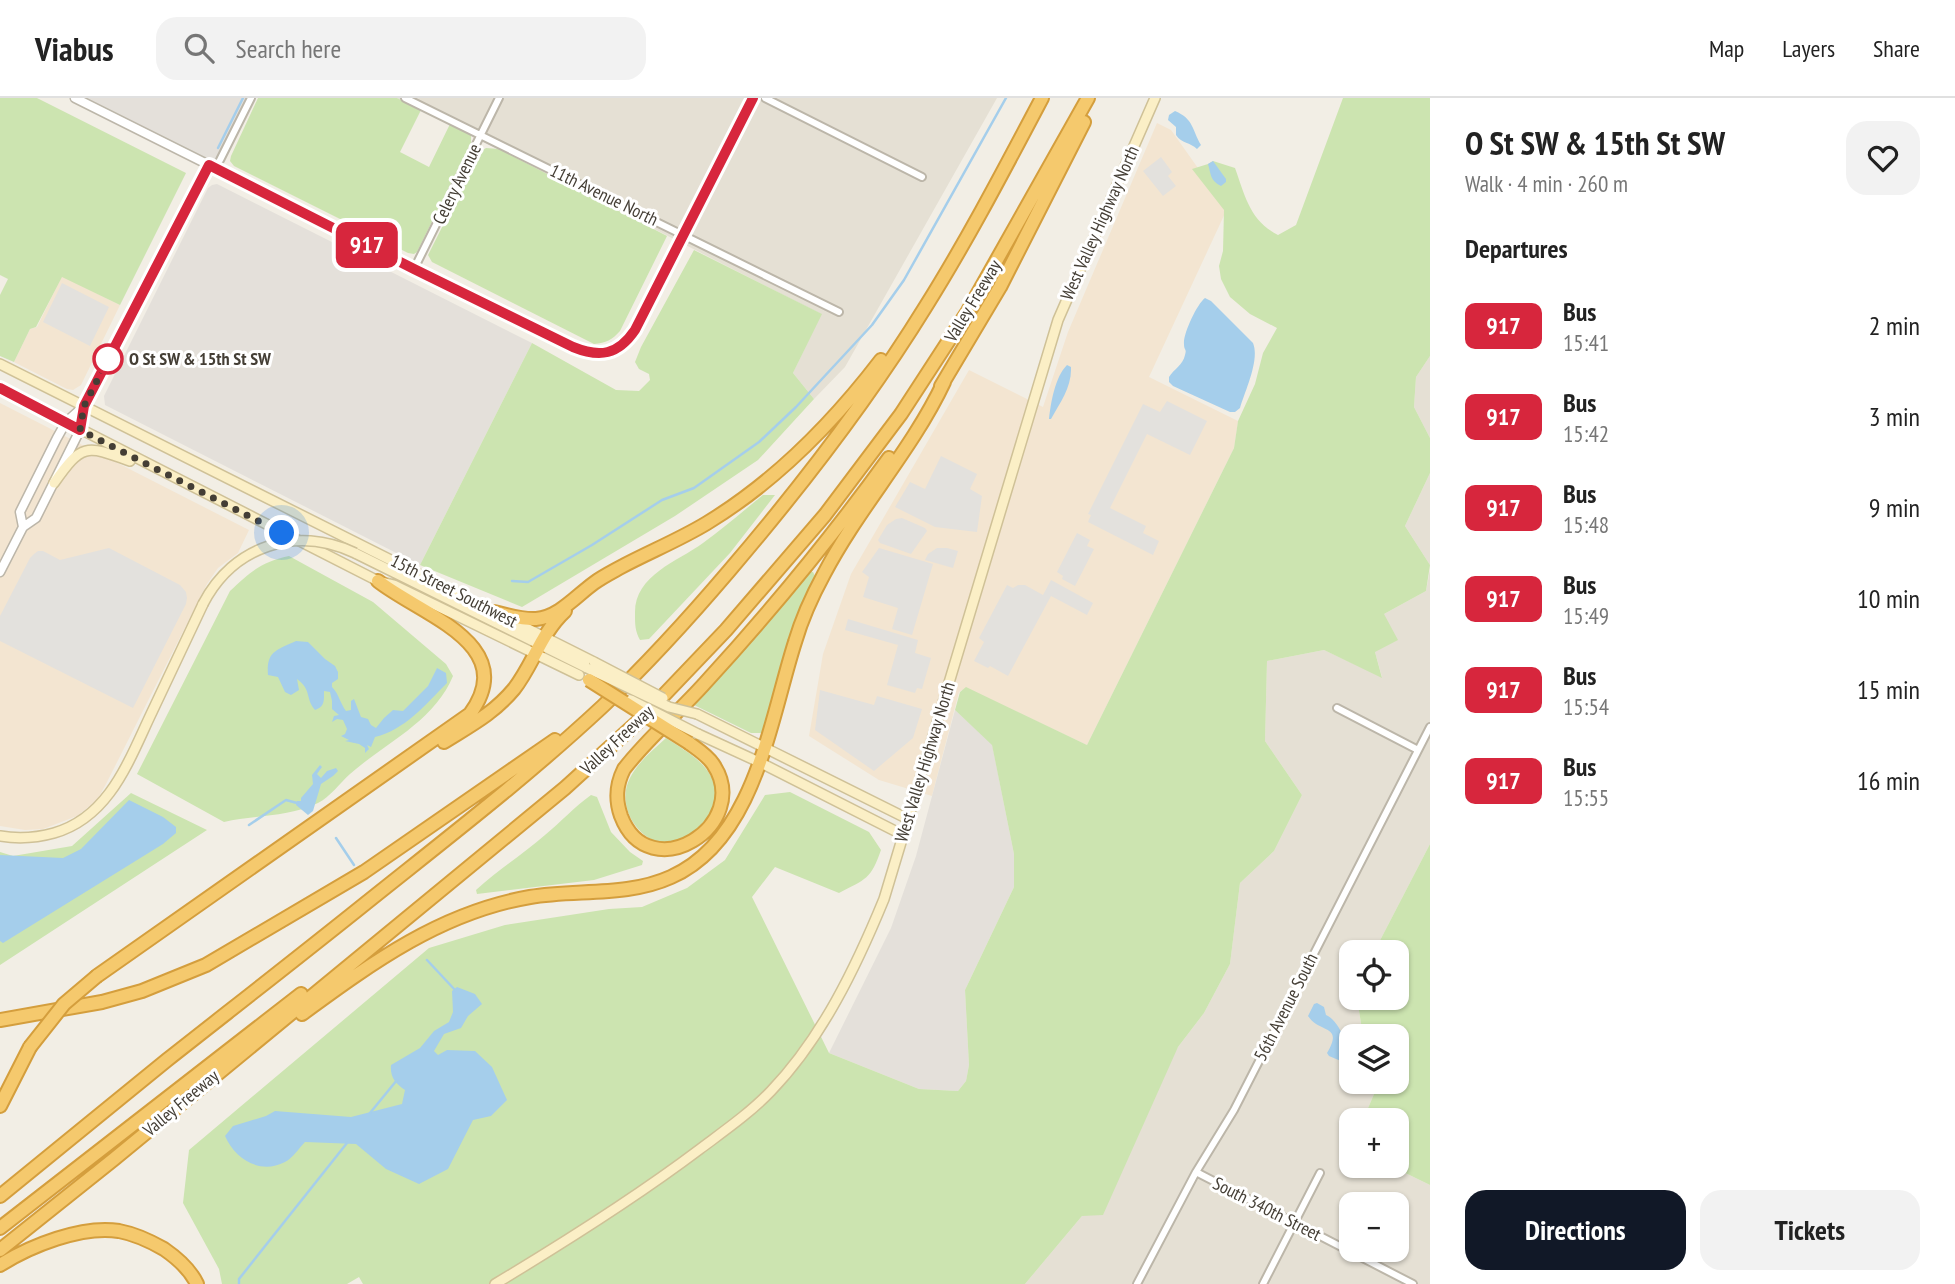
<!DOCTYPE html>
<meta charset="utf-8">
<style>
:root{--surface:#fff;--page:#f2f2f2;--text:#222;--muted:#767676;--line:#e0e0e0;--accent:#111827}
body{margin:0;font-family:"PT Sans Narrow",sans-serif;background:var(--page);color:var(--text);height:100vh;display:flex;flex-direction:column;font-size:26px;white-space:nowrap}
*{box-sizing:border-box;margin:0}
p{font-size:23px;color:var(--muted)}
.icon{flex:none;width:38px;height:38px;fill:none;stroke:currentColor;stroke-width:2;stroke-linecap:round;stroke-linejoin:round}
.map{position:relative;flex:1;overflow:hidden}
.panel{display:flex;flex-direction:column;background:var(--surface);width:525px}
.panel>*{flex:none}
.badge{padding:0 14px;border-radius:10px;font-size:24px;line-height:46px}
.controls{position:absolute;left:1339px;top:842px;display:grid;gap:14px}
.controls a{display:grid;place-items:center;width:70px;height:70px;border-radius:14px;background:var(--surface);box-shadow:0 2px 5px #0004;font-size:35px}
.you{position:absolute;width:35px;height:35px;margin:-18px;border:5px solid #fff;border-radius:50%;background:#1a73e8;box-shadow:0 0 0 10px #1a73e833}
.map>.badge{position:absolute;translate:-50% -50%;box-shadow:0 0 0 4px #fff}
h2{padding:0 35px;font-size:26px;line-height:63px}
.round{display:grid;place-items:center;flex:none;width:74px;height:74px;border-radius:21px;background:var(--page)}
.overview{display:flex;align-items:center;justify-content:space-between;height:119px;padding:0 35px}
h1{font-size:33px;font-weight:700;line-height:52px}
.cta{display:flex;gap:14px;margin-top:auto;padding:14px 35px}
.cta a{flex:1;height:80px;border-radius:21px;background:var(--accent);color:#fff;font-size:28px;font-weight:700;line-height:80px;text-align:center}
.cta a+a{background:var(--page);color:var(--text)}
ul{padding:0;list-style:none}
li{display:flex;align-items:center;gap:21px;height:91px;padding:0 35px}
li div{flex:1}
li b{display:block;font-size:26px}
li em{font-style:normal}
li .badge{min-width:77px;font-weight:700;text-align:center}
header{display:flex;align-items:center;gap:42px;box-sizing:border-box;height:98px;padding:0 35px;background:var(--surface);border-bottom:2px solid var(--line)}
header strong{font-size:33px}
nav{display:flex;gap:38px;margin-inline-start:auto;font-size:24px}
.search{width:490px;height:63px;background:var(--page);display:flex;align-items:center;gap:18px;box-sizing:border-box;padding:0 24px;border-radius:21px;color:var(--muted);font-size:26px}
main{display:flex;flex:1;min-height:0}
.map>svg:first-child{display:block}
.residential{fill:#e5e0d4;fill-rule:evenodd}
.commercial{fill:#f3e5d1}
.industrial{fill:#e4e0da}
.green{fill:#cce4b0}
.parking{fill:#e3e1dd}
.water{fill:#a5ceeb}
.lines{fill:none;stroke-linecap:round;stroke-linejoin:round}
.stream{stroke:#a5ceeb;stroke-width:2.5}
.minor-casing{stroke:#bcb6a9;stroke-width:10}
.tertiary-casing{stroke:#bcb6a9;stroke-width:11}
.secondary-casing{stroke:#cfc197;stroke-width:12}
.motorway-casing{stroke:#d49e3d;stroke-width:16}
.minor{stroke:#fff;stroke-width:6}
.tertiary{stroke:#fff;stroke-width:8}
.secondary{stroke:#fbefc6;stroke-width:9}
.motorway{stroke:#f5c96d;stroke-width:12}
.secondary-bridge-casing{stroke:#cfc197;stroke-width:12;stroke-linecap:butt}
.motorway-bridge-casing{stroke:#d49e3d;stroke-width:16;stroke-linecap:butt}
.secondary-bridge{stroke:#fbefc6;stroke-width:9}
.motorway-bridge{stroke:#f5c96d;stroke-width:12}
.line-casing{stroke:#fff;stroke-width:16}
.line{stroke:#d7263d;stroke-width:10}
.walk{stroke:#443e35;stroke-width:7;stroke-dasharray:0 12.6}
.stop-dot{fill:#fff;stroke:#d7263d;stroke-width:3.5}
.labels{text-anchor:middle;stroke-width:6;stroke-linejoin:round;paint-order:stroke}
.street-label{font-size:18px;fill:#443e35;stroke:#fff}
.stop-label{font-size:18px;font-weight:bold;fill:#443e35;stroke:#fff;text-anchor:start}
</style>
<header>
<strong>Viabus</strong>
<div class="search"><svg class="icon" aria-label="search" viewBox="0 0 24 24"><circle cx="10" cy="10" r="6"/><path d="M15 15l6 6"/></svg>Search here</div>
<nav><a>Map</a><a>Layers</a><a>Share</a></nav>
</header>
<main>
<div class="map">
<svg width="1430" height="1186" viewBox="0 0 1430 1186">
<rect width="100%" height="100%" fill="#f2eee5"/>
<path class="residential" d="M397,0H997L845,269L814,301L793,275L821,216Z
M1430,258V340L1414,309L1416,279Z
M1430,375V467L1405,428Z
M1430,472V746L1374,854H1351V900H1357L1363,938H1351V984H1376L1377,989L1363,1022H1351V1068H1391L1430,1087V1186H1025L1082,1118L1178,949L1204,915L1230,866L1240,785L1274,753L1302,697L1265,643L1267,563L1324,552L1382,579L1375,554L1384,516L1426,493ZM1351,1106H1396V1152H1351Z"/>
<path class="commercial" d="M1157,25L1171,32L1227,111L1149,279L1238,323L1234,350L1087,647L966,590L959,594L932,698L879,682L809,638L823,556L851,476L969,272L1043,309L1068,234Z
M62,178L120,207L81,287L73,292L67,291L14,264L30,231L37,229Z
M0,305L249,432L238,455L218,470L207,486L106,686L97,702L77,718L43,731L25,732L0,728Z"/>
<path class="industrial" d="M77,0H247L212,68Z
M217,86L532,245L420,467L105,307L104,298L208,90L212,87Z
M955,612L992,646L1014,756V789L965,892L969,967L966,983L958,993L919,991L829,955L891,830L916,758Z"/>
<path class="green" d="M0,0H37L186,75L120,207L62,179L36,229L30,231L14,264L0,258V197L8,181L0,177Z
M258,0H397L421,12L400,54L429,69L450,26L471,37V45L417,154L414,156L408,155L234,68L230,63L231,58Z
M1343,0H1430V258L1416,279L1414,309L1430,340V375L1405,428L1430,467L1426,493L1384,516L1398,542L1375,554L1382,580L1324,552L1267,563L1265,643L1302,697L1274,753L1240,785L1230,866L1204,915L1178,949L1103,1117L1082,1118L1025,1186H363L359,1179L347,1186H222L219,1171L183,1105L189,1052L429,850L505,827L609,811L642,809L687,790L725,762L765,697L790,694L869,734L881,752C871,781 866,781 839,795L775,769L752,799L829,955L919,991L958,993L966,983L969,967L965,892L1014,789V756L992,647L955,612L960,594L966,589L1087,647L1234,350L1238,323L1255,286L1263,255L1277,230L1250,216L1230,199L1221,181L1219,168L1223,153L1224,112L1192,71L1208,66L1213,63L1235,70C1245,98 1250,123 1278,137L1296,127Z
M486,50L499,51L667,138L620,233C612,242 606,245 594,246L432,164L428,157L480,54Z
M694,152L822,216L793,275L814,301L758,362L675,418L522,509L420,467L532,245L616,292L639,293L650,282L649,276L639,271L635,264L641,249Z
M763,397H775L730,455L649,541L640,542C635,533 635,526 635,516C634,477 677,464 703,445C724,430 743,413 763,397Z
M289,458L373,504L446,566L453,578C434,624 385,645 350,676C340,685 330,699 318,705C289,719 255,717 224,724L137,676L230,493C250,474 261,464 289,458Z
M811,474H813L815,478L790,541L762,635H751L692,606L768,524Z
M666,640C687,654 712,666 716,694C717,700 717,708 713,715C711,719 706,724 703,728C697,736 682,745 671,746C639,747 615,708 630,680C638,664 653,652 666,640Z
M131,695L207,732L0,867V754L13,758L72,748Z
M591,697L597,699L611,734L630,754L643,763L642,767L594,782L477,796L476,792C498,772 523,756 545,737C561,724 574,709 591,697Z
M1430,746V1087L1391,1068H1396V1022H1363L1377,989L1376,984H1396V938H1363L1357,900H1396V854H1374Z"/>
<path class="parking" d="M1161,59L1172,74L1168,78L1176,88L1163,98L1143,73Z
M62,185L109,209L90,248L43,224Z
M1167,303L1207,323L1190,357L1147,336L1110,410L1146,428L1143,435L1159,443L1153,457L1088,424L1091,417L1088,416L1143,306L1160,314Z
M941,358L977,376L970,391L982,398L977,434L935,429L895,409L910,384L925,391Z
M902,420L925,430L927,433L911,456L880,445L878,442L887,427L896,421Z
M1077,435L1090,442L1087,448L1094,451L1075,488L1062,481L1063,478L1057,474Z
M109,450L180,487L186,494L187,500L186,506L133,610L0,543V518L30,460L34,456L38,453H43L60,462Z
M879,450L933,466L912,537L892,531L898,510L863,499L869,479L862,474Z
M937,450H947L958,453L953,470L925,462L928,456Z
M1051,482L1093,505L1087,517L1051,498L1008,578L990,568L988,570L974,563L984,544L979,540L1007,487L1013,490L1018,487H1025L1043,497Z
M848,521L918,542L915,555L931,560L922,591L917,590L915,595L887,587L898,547L845,532Z
M820,592L874,607L877,598L922,611L913,640L874,673L815,632Z"/>
<path class="water" d="M1175,13C1194,21 1192,32 1201,47L1197,51C1190,44 1182,46 1176,37V29L1168,22L1169,17Z
M1213,63L1226,81V84L1221,88C1210,83 1211,76 1208,66Z
M1205,200L1211,203L1253,245C1260,262 1245,293 1240,310L1235,314H1230L1173,288L1169,284V279C1174,271 1183,267 1185,257C1187,250 1184,253 1184,246C1183,236 1197,206 1205,200Z
M1067,267L1071,269C1072,289 1060,305 1051,321H1049C1051,304 1055,279 1067,267Z
M296,543L308,544L325,561L335,568L338,574V581L332,585V589C339,596 340,605 346,613L351,612V603L354,601L361,619L368,621L371,627L376,630L384,620L393,612L403,613L428,588L437,570L446,575L447,585C426,606 405,632 375,639L371,649L367,647L369,651L365,655V650L359,646L345,643L349,642L341,638L345,636L347,631L343,622L337,621L332,624L334,618L339,617L332,611V603L330,594L324,593C324,602 325,609 315,612C305,600 312,592 297,581L299,592L291,597L285,594L278,579L268,577C266,553 277,552 296,543Z
M320,667L322,669L317,676L321,680L327,673L336,670L338,673L333,678L321,686L313,713L308,717L296,707L297,703H301V700L313,686L312,677Z
M129,702L163,719L176,729V735L163,746L3,845L0,843V757L63,760L81,751Z
M457,889L475,896L482,906L468,918L461,930L444,936L434,953L438,957L447,952L475,953L492,969L507,1002L491,1018L473,1022L448,1071L419,1086L386,1071L356,1046L305,1044C299,1050 293,1060 285,1064C260,1077 235,1061 225,1038L233,1028L266,1018L275,1013L351,1019L402,1006L405,992C395,985 390,979 391,967L420,950L434,933L449,924L453,914L452,893Z
M1317,905L1324,909L1326,917C1341,924 1349,950 1348,966L1329,958L1327,955C1344,926 1320,936 1308,918L1314,906Z"/>
<g class="lines">
<path class="stream" d="M218,50L243,0
M512,483L528,484L592,447L662,402L694,390L759,344L796,309L872,227L904,182L1006,0
M249,727L286,702L297,705
M336,740L354,767
M427,862L455,892
M370,1015L397,982
M239,1186V1181L347,1045"/>
<g class="minor-casing">
<path id="minor" d="M405,0L839,214
M765,0L922,79
M220,62L251,0
M414,171L499,0
M1337,610L1418,652
M1196,1074L1413,1186
M1137,1186L1196,1074L1234,1012L1430,629
M1263,1186L1320,1075"/>
</g>
<g class="tertiary-casing">
<path id="tertiary" d="M75,0L573,249C599,261 619,256 635,232L753,0
M23,429L20,414L57,340L66,324L84,308
M0,474L23,429L36,420L80,332L84,308L209,67"/>
</g>
<g class="secondary-casing">
<path id="secondary" d="M0,266L594,564
M0,290L378,483L394,487L579,577
M54,385C82,345 86,347 130,363
M355,455L587,570
M697,616L908,721
M698,636L759,664L903,737
M0,738C18,741 36,740 54,735C110,719 129,662 152,614C169,578 186,542 203,506
M495,1186C565,1144 635,1100 700,1051C724,1033 750,1015 771,993C822,940 856,869 884,801L1058,222L1155,0"/>
</g>
<g class="motorway-casing">
<path id="motorway" d="M941,288L1000,189L1084,24
M494,514C507,517 522,522 536,521C559,519 576,498 594,485C602,479 612,474 621,469C649,454 679,442 707,425C776,383 832,326 881,262
M444,644C471,627 493,616 514,591C533,567 541,535 565,513
M689,645C697,651 707,657 713,666C754,727 649,792 621,718C615,701 616,687 624,671C648,640 679,614 705,585C771,513 832,439 889,360
M97,878L470,616C521,546 421,517 378,483
M302,916C373,864 442,814 530,799C576,791 627,799 671,779C755,742 770,622 795,544C802,520 812,498 824,476C859,409 912,352 944,284
M0,922L102,904L142,893L206,867L364,774L555,642
M0,1008L30,949
M0,1098C56,1053 111,1007 167,962C233,910 300,858 366,805C446,741 528,678 603,608C647,566 689,520 729,473C800,390 868,302 926,208C968,141 1005,70 1042,0
M0,1130L301,896
M0,1152L114,1061L565,690L642,620L726,532L825,417L901,316L968,213L1088,0
M0,1167C30,1148 82,1127 119,1133C135,1136 150,1143 164,1151C177,1160 190,1171 197,1186"/>
</g>
<use href="#minor" class="minor"/>
<use href="#tertiary" class="tertiary"/>
<use href="#secondary" class="secondary"/>
<use href="#motorway" class="motorway"/>
<g class="secondary-bridge-casing">
<path id="secondary-bridge" d="M203,506C233,448 296,427 355,455
M594,564L663,600
M587,570L669,609L697,616
M631,602L698,636"/>
</g>
<g class="motorway-bridge-casing">
<path id="motorway-bridge" d="M589,582L689,645
M30,949L64,906L97,878"/>
</g>
<use href="#secondary-bridge" class="secondary-bridge"/>
<use href="#motorway-bridge" class="motorway-bridge"/>
</g>
<g class="lines">
<g class="line-casing">
<path id="line" d="M0,290L80,332L84,308L209,67L414,171L573,249C600,260 618,257 635,232L753,0"/>
</g>
<use href="#line" class="line"/>
<path class="walk" d="M108,261L84,308L80,332L282,435"/>
</g>
<circle class="stop-dot" cx="108" cy="261" r="14"/>
<g class="labels">
<g class="street-label">
<text transform="translate(457 86) rotate(-64)" y="6">Celery Avenue</text>
<text transform="translate(604 97) rotate(26)" y="6">11th Avenue North</text>
<text transform="translate(1100 125) rotate(-66)" y="6">West Valley Highway North</text>
<text transform="translate(973 203) rotate(-59)" y="6">Valley Freeway</text>
<text transform="translate(454 493) rotate(27)" y="6">15th Street Southwest</text>
<text transform="translate(617 642) rotate(-43)" y="6">Valley Freeway</text>
<text transform="translate(925 664) rotate(-73)" y="6">West Valley Highway North</text>
<text transform="translate(1286 909) rotate(-63)" y="6">56th Avenue South</text>
<text transform="translate(181 1005) rotate(-40)" y="6">Valley Freeway</text>
<text transform="translate(1267 1111) rotate(27)" y="6">South 340th Street</text>
</g>
<g class="stop-label">
<text x="129" y="267">O St SW &amp; 15th St SW</text>
</g>
</g>
</svg>
<div class="controls">
<a><svg class="icon" aria-label="locate" viewBox="0 0 24 24"><circle cx="12" cy="12" r="6"/><path d="M12 2v4M12 18v4M2 12h4M18 12h4"/></svg></a>
<a><svg class="icon" aria-label="layers" viewBox="0 0 24 24"><path d="M12 4l9 5-9 5-9-5zM3 14l9 5 9-5"/></svg></a>
<a>+</a>
<a>−</a>
</div>
<div class="you" style="left:282px;top:435px"></div>
<b class="badge" style="left:367px;top:147px;background:#d7263d;color:#fff">917</b>
</div>
<section class="panel">
<div class="overview"><div><h1>O St SW &amp; 15th St SW</h1><p>Walk · 4 min · 260 m</p></div><a class="round"><svg class="icon" aria-label="heart" viewBox="0 0 24 24"><path d="M12 20l-8-8c-3-5 5-10 8-4 3-6 11-1 8 4z"/></svg></a></div>
<h2>Departures</h2>
<ul>
<li><span class="badge" style="background:#d7263d;color:#fff">917</span><div><b>Bus</b><p>15:41</p></div><em>2 min</em></li>
<li><span class="badge" style="background:#d7263d;color:#fff">917</span><div><b>Bus</b><p>15:42</p></div><em>3 min</em></li>
<li><span class="badge" style="background:#d7263d;color:#fff">917</span><div><b>Bus</b><p>15:48</p></div><em>9 min</em></li>
<li><span class="badge" style="background:#d7263d;color:#fff">917</span><div><b>Bus</b><p>15:49</p></div><em>10 min</em></li>
<li><span class="badge" style="background:#d7263d;color:#fff">917</span><div><b>Bus</b><p>15:54</p></div><em>15 min</em></li>
<li><span class="badge" style="background:#d7263d;color:#fff">917</span><div><b>Bus</b><p>15:55</p></div><em>16 min</em></li>
</ul>
<div class="cta"><a>Directions</a><a>Tickets</a></div>
</section>
</main>
